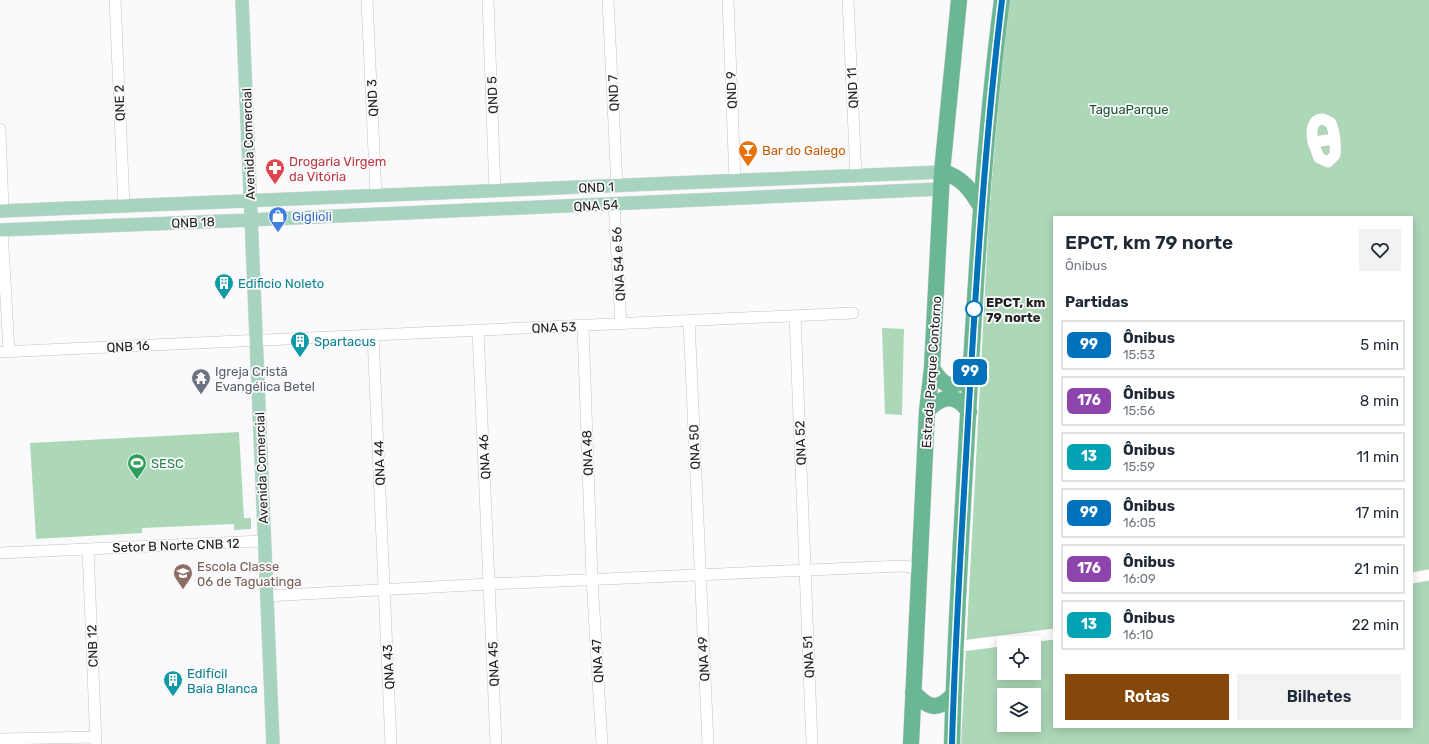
<!DOCTYPE html>
<html lang="pt">
<meta charset="utf-8">
<style>
:root{--surface:#fff;--page:#f2f2f3;--text:#1f2937;--muted:#747a83;--line:#e0e1e3;--accent:#86470a}
body{margin:0;font-family:Rubik,sans-serif;background:var(--page);color:var(--text);height:100vh;display:flex;flex-direction:column;font-size:15px;white-space:nowrap}
*{box-sizing:border-box;margin:0}
p{font-size:13px;color:var(--muted)}
.icon{flex:none;width:22px;height:22px;fill:none;stroke:currentColor;stroke-width:2;stroke-linecap:round;stroke-linejoin:round}
.map{position:relative;flex:1;overflow:hidden}
.sheet{position:absolute;left:1053px;top:216px;width:360px;height:512px;display:flex;flex-direction:column;background:var(--surface);border-radius:0px;box-shadow:0 2px 10px #0003}
.sheet>*{flex:none}
.badge{padding:0 8px;border-radius:6px;font-size:14px;line-height:26px}
.fabs{position:absolute;left:997px;top:636px;display:grid;gap:8px}
.fabs a{display:grid;place-items:center;width:44px;height:44px;border-radius:0px;background:var(--surface);box-shadow:0 2px 10px #0003;font-size:20px}
.map>.badge{position:absolute;translate:-50% -50%;box-shadow:0 0 0 2px #fff}
h2{padding:0 12px;font-size:15px;line-height:36px}
.round{display:grid;place-items:center;flex:none;width:42px;height:42px;border-radius:0px;background:var(--page)}
.summary{display:flex;align-items:center;justify-content:space-between;height:68px;padding:0 12px}
h1{font-size:19px;font-weight:600;line-height:30px}
.cta{display:flex;gap:8px;margin-top:auto;padding:8px 12px}
.cta a{flex:1;height:46px;border-radius:0px;background:var(--accent);color:#fff;font-size:16px;font-weight:600;line-height:46px;text-align:center}
.cta a+a{background:var(--page);color:var(--text)}
ul{padding:0;list-style:none}
li{display:flex;align-items:center;gap:12px;height:50px;margin:0 8px 6px;padding:0 4px;border:2px solid var(--line);border-radius:0px}
li div{flex:1}
li b{display:block;font-size:15px}
li em{font-style:normal}
li .badge{min-width:44px;font-weight:700;text-align:center}
.map>svg:first-child{display:block}
.green{fill:#add8b8;fill-rule:evenodd}
.lines{fill:none;stroke-linecap:round;stroke-linejoin:round}
.minor-casing{stroke:#c2c2c4;stroke-width:12}
.major-casing{stroke:#d7d7d7;stroke-width:14}
.highway-casing{stroke:#d7d7d7;stroke-width:17}
.minor{stroke:#fff;stroke-width:11}
.major{stroke:#a6d4be;stroke-width:13}
.highway{stroke:#6bb793;stroke-width:16}
.line-casing{stroke:#fff;stroke-width:9}
.line{stroke:#0072bc;stroke-width:6}
.stop-dot{fill:#fff;stroke:#0072bc;stroke-width:2}
.labels{text-anchor:middle;stroke-width:3.5;stroke-linejoin:round;paint-order:stroke}
.street-label{font-size:13px;fill:#212122;stroke:#fafafc}
.park-label{font-size:13px;fill:#1a5530;stroke:#fafafc}
.food-label{font-size:13px;fill:#c56008;stroke:#fafafc;text-anchor:start}
.health-label{font-size:13px;fill:#be3a42;stroke:#fafafc;text-anchor:start}
.shop-label{font-size:13px;fill:#366cbe;stroke:#fafafc;text-anchor:start}
.culture-label{font-size:13px;fill:#0d838f;stroke:#fafafc;text-anchor:start}
.stop-label{font-size:13px;font-weight:bold;fill:#212122;stroke:#fafafc;text-anchor:start}
.worship-label{font-size:13px;fill:#5b616d;stroke:#fafafc;text-anchor:start}
.leisure-label{font-size:13px;fill:#27864d;stroke:#fafafc;text-anchor:start}
.education-label{font-size:13px;fill:#785e54;stroke:#fafafc;text-anchor:start}
</style>
<div class="map">
<svg width="1429" height="744" viewBox="0 0 1429 744">
<rect width="100%" height="100%" fill="#fafafc"/>
<path class="green" d="M1010,0H1429V744H961L989,215L1003,47ZM1054,217H1412V727H1054ZM1004,643H1034V673H1004ZM1004,695H1034V725H1004Z
M882,328L904,329L902,415L885,414Z
M239,432L244,518H251V529L234,530V524L142,528V533L36,539L30,443Z"/>
<g class="lines">
<g class="minor-casing">
<path id="minor" d="M115,0L124,206
M367,0L376,195
M488,0L495,191
M608,0L617,186
M728,0L735,181
M848,0L856,176
M0,129L3,211
M1313,142C1311,133 1311,119 1323,119L1331,123C1335,134 1336,143 1335,155L1328,162L1319,158L1313,142L1335,139
M614,204L621,324
M2,230L9,351
M795,316L812,744
M689,320L708,744
M583,326L592,579L602,744
M478,330L496,744
M373,335L391,744
M0,352L853,313
M88,549L96,744
M0,553L264,541
M1412,578L1429,575
M266,596L489,584L902,566L911,567L920,574
M954,647L1054,634
M0,739L95,737"/>
</g>
<g class="major-casing">
<path id="major" d="M242,0L273,744
M0,211L942,172
M0,230L251,220L941,189"/>
</g>
<g class="highway-casing">
<path id="highway" d="M942,172C962,177 971,190 981,207
M932,368C944,388 953,391 970,374
M927,411C942,395 956,393 969,412
M913,692C928,708 937,712 953,695
M911,744L927,411L932,368L942,172L959,0
M952,744C955,634 962,524 968,415C976,276 984,138 1002,0"/>
</g>
<use href="#minor" class="minor"/>
<use href="#major" class="major"/>
<use href="#highway" class="highway"/>
</g>
<g class="lines">
<g class="line-casing">
<path id="line" d="M952,744C955,637 962,529 968,422C976,281 985,140 1002,0"/>
</g>
<use href="#line" class="line"/>
</g>
<defs>
<g id="bar-pin" transform="scale(1)"><path d="M0 17L-7.5 6A9.5 9.5 0 1 1 7.5 6Z" fill="#e8710a" stroke="#fafafc"/><path d="M-6-5H6L.8 .8V4.5H3.5V6h-7V4.5H-.8V.8Z" fill="#fff"/></g>
<g id="pharmacy-pin" transform="scale(1)"><path d="M0 17L-7.5 6A9.5 9.5 0 1 1 7.5 6Z" fill="#e0444e" stroke="#fafafc"/><path d="M-2-6h4v4h4v4h-4v4h-4v-4h-4v-4h4Z" fill="#fff"/></g>
<g id="shop-pin" transform="scale(1)"><path d="M0 17L-7.5 6A9.5 9.5 0 1 1 7.5 6Z" fill="#3f7fe0" stroke="#fafafc"/><path d="M-5-2.5h2.3a2.7 3.5 0 0 1 5.4 0H5L5.5 6h-11ZM-1.5-2.5h3a1.5 2.3 0 0 0-3 0Z" fill="#fff"/></g>
<g id="building-pin" transform="scale(1)"><path d="M0 17L-7.5 6A9.5 9.5 0 1 1 7.5 6Z" fill="#0f9aa8" stroke="#fafafc"/><path d="M-4-6H4V6H1V3H-1V6H-4ZM-2.5-4.3h1.7v1.8h-1.7ZM.8-4.3h1.7v1.8H.8ZM-2.5-1h1.7V.8h-1.7ZM.8-1h1.7V.8H.8Z" fill="#fff"/></g>
<g id="temple-pin" transform="scale(1)"><path d="M0 17L-7.5 6A9.5 9.5 0 1 1 7.5 6Z" fill="#6b7280" stroke="#fafafc"/><path d="M0-6L5-2H3V0L6.5 2.5H4V6H1.5V3h-3V6H-4V2.5H-6.5L-3 0V-2H-5Z" fill="#fff"/></g>
<g id="stadium-pin" transform="scale(1)"><path d="M0 17L-7.5 6A9.5 9.5 0 1 1 7.5 6Z" fill="#2e9e5b" stroke="#fafafc"/><path d="M0-5a6.5 5 0 1 0 0 10a6.5 5 0 1 0 0-10ZM-3.5-1.8h7v3.6h-7Z" fill="#fff"/></g>
<g id="school-pin" transform="scale(1)"><path d="M0 17L-7.5 6A9.5 9.5 0 1 1 7.5 6Z" fill="#8d6e63" stroke="#fafafc"/><path d="M0-5L7-2L0 1L-7-2ZM-4 1L0 2.5L4 1V4Q0 6-4 4Z" fill="#fff"/></g>
</defs>
<g fill-rule="evenodd">
<use href="#bar-pin" x="748" y="150"/>
<use href="#pharmacy-pin" x="275" y="168"/>
<use href="#shop-pin" x="278" y="216"/>
<use href="#building-pin" x="224" y="283"/>
<use href="#building-pin" x="300" y="341"/>
<use href="#temple-pin" x="201" y="378"/>
<use href="#stadium-pin" x="137" y="463"/>
<use href="#school-pin" x="183" y="573"/>
<use href="#building-pin" x="173" y="680"/>
</g>
<circle class="stop-dot" cx="974" cy="309" r="8"/>
<g class="labels">
<g class="street-label">
<text transform="translate(852 88) rotate(-93)" y="5">QND 11</text>
<text transform="translate(731 90) rotate(-92)" y="5">QND 9</text>
<text transform="translate(613 93) rotate(-92)" y="5">QND 7</text>
<text transform="translate(492 95) rotate(-92)" y="5">QND 5</text>
<text transform="translate(372 98) rotate(-93)" y="5">QND 3</text>
<text transform="translate(119 103) rotate(-92)" y="5">QNE 2</text>
<text transform="translate(248 144) rotate(-92)" y="5">Avenida Comercial</text>
<text transform="translate(596 187) rotate(-2)" y="5">QND 1</text>
<text transform="translate(596 205) rotate(-3)" y="5">QNA 54</text>
<text transform="translate(193 222) rotate(-2)" y="5">QNB 18</text>
<text transform="translate(618 264) rotate(-93)" y="5">QNA 54 e 56</text>
<text transform="translate(554 327) rotate(-2)" y="5">QNA 53</text>
<text transform="translate(128 346) rotate(-3)" y="5">QNB 16</text>
<text transform="translate(931 372) rotate(-86)" y="5">Estrada Parque Contorno</text>
<text transform="translate(800 443) rotate(-92)" y="5">QNA 52</text>
<text transform="translate(694 447) rotate(-92)" y="5">QNA 50</text>
<text transform="translate(587 453) rotate(-92)" y="5">QNA 48</text>
<text transform="translate(484 457) rotate(-93)" y="5">QNA 46</text>
<text transform="translate(379 463) rotate(-92)" y="5">QNA 44</text>
<text transform="translate(261 468) rotate(-92)" y="5">Avenida Comercial</text>
<text transform="translate(176 545) rotate(-2)" y="5">Setor B Norte CNB 12</text>
<text transform="translate(92 646) rotate(-92)" y="5">CNB 12</text>
<text transform="translate(808 657) rotate(-93)" y="5">QNA 51</text>
<text transform="translate(703 659) rotate(-93)" y="5">QNA 49</text>
<text transform="translate(597 661) rotate(-93)" y="5">QNA 47</text>
<text transform="translate(493 664) rotate(-92)" y="5">QNA 45</text>
<text transform="translate(388 667) rotate(-93)" y="5">QNA 43</text>
</g>
<g class="park-label">
<text x="1129" y="114">TaguaParque</text>
</g>
<g class="food-label">
<text x="762" y="155">Bar do Galego</text>
</g>
<g class="health-label">
<text x="289" y="166">Drogaria Virgem<tspan x="289" dy="15">da Vitória</tspan></text>
</g>
<g class="shop-label">
<text x="292" y="221">Giglioli</text>
</g>
<g class="culture-label">
<text x="238" y="288">Edificio Noleto</text>
<text x="314" y="346">Spartacus</text>
<text x="187" y="678">Edifícil<tspan x="187" dy="15">Baia Blanca</tspan></text>
</g>
<g class="stop-label">
<text x="986" y="307">EPCT, km<tspan x="986" dy="15">79 norte</tspan></text>
</g>
<g class="worship-label">
<text x="215" y="376">Igreja Cristã<tspan x="215" dy="15">Evangélica Betel</tspan></text>
</g>
<g class="leisure-label">
<text x="151" y="468">SESC</text>
</g>
<g class="education-label">
<text x="197" y="571">Escola Classe<tspan x="197" dy="15">06 de Taguatinga</tspan></text>
</g>
</g>
</svg>
<div class="fabs">
<a><svg class="icon" aria-label="locate" viewBox="0 0 24 24"><circle cx="12" cy="12" r="6"/><path d="M12 2v4M12 18v4M2 12h4M18 12h4"/></svg></a>
<a><svg class="icon" aria-label="layers" viewBox="0 0 24 24"><path d="M12 4l9 5-9 5-9-5zM3 14l9 5 9-5"/></svg></a>
</div>
<b class="badge" style="left:970px;top:372px;background:#0072bc;color:#fff">99</b>
<section class="sheet">
<div class="summary"><div><h1>EPCT, km 79 norte</h1><p>Ônibus</p></div><a class="round"><svg class="icon" aria-label="heart" viewBox="0 0 24 24"><path d="M12 20l-8-8c-3-5 5-10 8-4 3-6 11-1 8 4z"/></svg></a></div>
<h2>Partidas</h2>
<ul>
<li><span class="badge" style="background:#0072bc;color:#fff">99</span><div><b>Ônibus</b><p>15:53</p></div><em>5 min</em></li>
<li><span class="badge" style="background:#8e44ad;color:#fff">176</span><div><b>Ônibus</b><p>15:56</p></div><em>8 min</em></li>
<li><span class="badge" style="background:#00a3b4;color:#fff">13</span><div><b>Ônibus</b><p>15:59</p></div><em>11 min</em></li>
<li><span class="badge" style="background:#0072bc;color:#fff">99</span><div><b>Ônibus</b><p>16:05</p></div><em>17 min</em></li>
<li><span class="badge" style="background:#8e44ad;color:#fff">176</span><div><b>Ônibus</b><p>16:09</p></div><em>21 min</em></li>
<li><span class="badge" style="background:#00a3b4;color:#fff">13</span><div><b>Ônibus</b><p>16:10</p></div><em>22 min</em></li>
</ul>
<div class="cta"><a>Rotas</a><a>Bilhetes</a></div>
</section>
</div>
